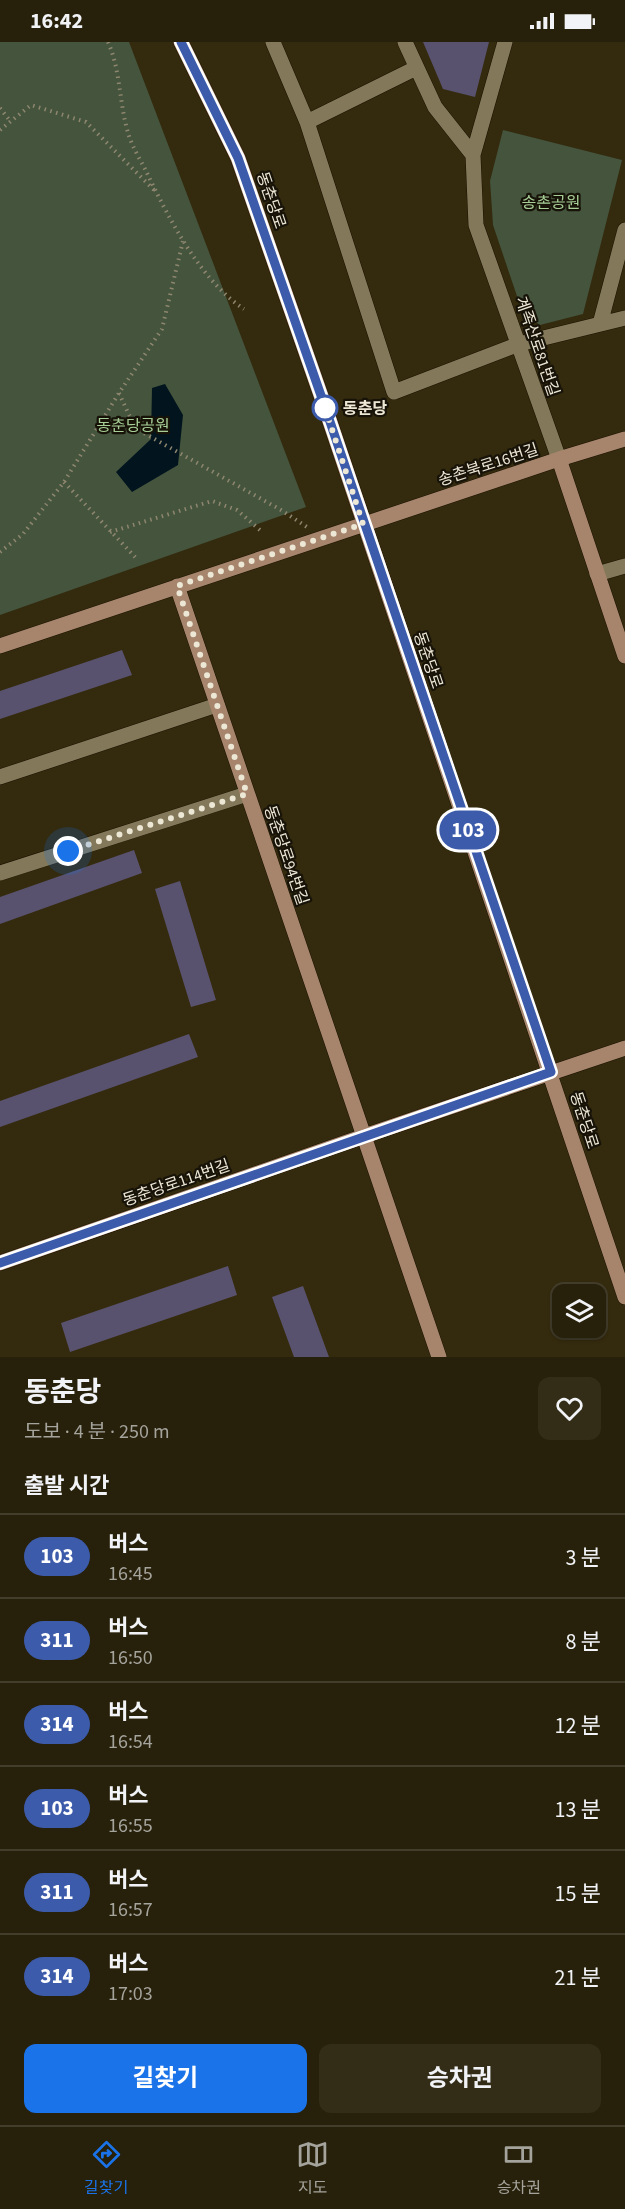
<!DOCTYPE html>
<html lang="ko">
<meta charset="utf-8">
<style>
:root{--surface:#27200a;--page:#332d18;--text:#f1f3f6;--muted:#a4a39c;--line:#433e2b;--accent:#1a73e8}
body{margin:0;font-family:"Source Sans 3","Noto Sans KR",sans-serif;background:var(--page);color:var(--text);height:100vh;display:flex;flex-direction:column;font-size:22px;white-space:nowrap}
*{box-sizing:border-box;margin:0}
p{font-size:20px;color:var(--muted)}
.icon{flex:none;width:33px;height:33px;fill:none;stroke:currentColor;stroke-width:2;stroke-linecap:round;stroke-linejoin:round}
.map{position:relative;height:1315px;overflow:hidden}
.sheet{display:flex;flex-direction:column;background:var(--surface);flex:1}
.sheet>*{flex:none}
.badge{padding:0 12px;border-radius:20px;font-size:21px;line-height:39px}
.controls{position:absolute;left:552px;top:1242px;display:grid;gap:12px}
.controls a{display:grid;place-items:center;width:54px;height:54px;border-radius:12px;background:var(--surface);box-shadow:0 2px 4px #0004,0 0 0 2px var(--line);font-size:30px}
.you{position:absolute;width:30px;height:30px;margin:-15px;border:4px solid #fff;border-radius:50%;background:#1a73e8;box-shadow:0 0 0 9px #1a73e833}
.map>.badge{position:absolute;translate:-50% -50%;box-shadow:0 0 0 3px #fff}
h2{padding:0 24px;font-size:22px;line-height:54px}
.round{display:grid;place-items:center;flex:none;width:63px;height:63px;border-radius:12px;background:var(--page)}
.head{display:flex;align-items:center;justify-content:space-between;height:102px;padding:0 24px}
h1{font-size:28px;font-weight:700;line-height:45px}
.cta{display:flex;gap:12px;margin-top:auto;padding:12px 24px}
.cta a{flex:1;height:69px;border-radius:12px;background:var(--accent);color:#fff;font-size:24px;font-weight:700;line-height:69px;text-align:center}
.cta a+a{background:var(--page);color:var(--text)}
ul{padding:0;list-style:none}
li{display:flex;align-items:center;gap:18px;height:84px;padding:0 24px;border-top:2px solid var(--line)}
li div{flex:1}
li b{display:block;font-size:22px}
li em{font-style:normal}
li .badge{min-width:66px;font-weight:700;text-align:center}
.status{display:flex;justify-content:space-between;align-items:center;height:42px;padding:0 30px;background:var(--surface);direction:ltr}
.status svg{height:16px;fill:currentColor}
.menu{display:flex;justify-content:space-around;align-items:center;height:84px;border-top:2px solid var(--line);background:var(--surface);font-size:16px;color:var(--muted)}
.menu a{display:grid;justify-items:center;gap:3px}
.menu .current{color:var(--accent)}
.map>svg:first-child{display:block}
.green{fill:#44543d}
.water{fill:#02141e}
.building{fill:#59526e}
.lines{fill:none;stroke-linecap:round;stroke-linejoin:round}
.street-casing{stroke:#1b1200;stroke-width:16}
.secondary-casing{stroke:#1b1200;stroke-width:16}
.path{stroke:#8e866f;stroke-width:4;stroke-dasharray:1.5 4.5;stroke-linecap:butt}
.street{stroke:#83795a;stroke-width:15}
.secondary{stroke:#a6856c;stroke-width:15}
.line-casing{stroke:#fff;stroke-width:14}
.line{stroke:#3d5bab;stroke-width:9}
.walk{stroke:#ede7d6;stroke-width:6;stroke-dasharray:0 10.8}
.stop-dot{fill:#fff;stroke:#3d5bab;stroke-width:3}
.labels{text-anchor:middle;stroke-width:4.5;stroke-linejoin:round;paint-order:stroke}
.street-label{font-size:16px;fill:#ede7d6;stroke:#171308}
.park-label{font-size:16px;fill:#a7ce97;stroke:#171308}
.stop-label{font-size:16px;font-weight:bold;fill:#ede7d6;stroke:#171308;text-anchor:start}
</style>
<div class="status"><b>16:42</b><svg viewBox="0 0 49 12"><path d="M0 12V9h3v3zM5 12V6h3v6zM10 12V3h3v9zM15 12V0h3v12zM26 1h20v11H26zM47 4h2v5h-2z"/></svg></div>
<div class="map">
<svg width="625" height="1315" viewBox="0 0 625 1315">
<rect width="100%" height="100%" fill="#342a0e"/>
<path class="green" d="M0,0H129L306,465L0,573Z
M503,88L622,118L583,272L540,283L523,272L493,183L490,139Z"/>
<path class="water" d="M165,342L183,373L178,423L132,450L116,430L151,397L152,346Z"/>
<path class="building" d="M423,0H489L475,55L443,47Z
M122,608L132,633L0,677V649Z
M134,808L142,831L0,882V855Z
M180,839L216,958L191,965L155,847Z
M189,992L198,1015L0,1085V1059Z
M228,1224L237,1253L70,1310L61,1281Z
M303,1244L329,1315H294L272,1255Z"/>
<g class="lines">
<g class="street-casing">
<path id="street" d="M273,0L307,80L394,350L519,302L625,276
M405,0L435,65L473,113
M505,0L473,113L476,183L559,417
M307,80L416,26
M600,282L625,188
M597,532L625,524
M0,735L217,663
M0,831L247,752"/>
</g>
<g class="secondary-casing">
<path id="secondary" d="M181,0L238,116L325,365L625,1255
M559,417L625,614
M177,544L439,1315
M0,604L559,417L625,397
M0,1221L364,1094L625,1006"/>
</g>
<path class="path" d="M108,0C121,29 119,63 129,94C133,106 141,119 147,131C169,177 201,239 244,267
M0,66L11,80
M0,88L31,63L86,80L154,148
M119,351L129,373L142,390L281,468L307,485
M64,440L137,517
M110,490L212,459L237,468L260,488
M0,510L23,492L64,440L119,351L162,287L183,199"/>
<use href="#street" class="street"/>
<use href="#secondary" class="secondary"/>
</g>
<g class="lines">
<g class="line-casing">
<path id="line" d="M0,1221L551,1030L325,365L238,116L181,0"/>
</g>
<use href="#line" class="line"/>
<path class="walk" d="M68,809L247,752L177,544L363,482L325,366"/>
</g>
<circle class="stop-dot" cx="325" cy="366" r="12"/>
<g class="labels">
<g class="street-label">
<text transform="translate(272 158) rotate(71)" y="6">동춘당로</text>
<text transform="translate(538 304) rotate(71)" y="6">계족산로81번길</text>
<text transform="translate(488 422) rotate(-18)" y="6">송촌북로16번길</text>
<text transform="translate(429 618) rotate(71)" y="6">동춘당로</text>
<text transform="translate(287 813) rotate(71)" y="6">동춘당로94번길</text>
<text transform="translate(585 1078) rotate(72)" y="6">동춘당로</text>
<text transform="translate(176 1140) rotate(-19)" y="6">동춘당로114번길</text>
</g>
<g class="park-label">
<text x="551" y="166">송촌공원</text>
<text x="133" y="389">동춘당공원</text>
</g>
<g class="stop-label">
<text x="343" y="372">동춘당</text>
</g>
</g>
</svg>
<div class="controls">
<a><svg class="icon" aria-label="layers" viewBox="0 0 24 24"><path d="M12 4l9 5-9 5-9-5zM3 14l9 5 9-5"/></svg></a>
</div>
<div class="you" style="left:68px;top:809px"></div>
<b class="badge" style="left:468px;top:788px;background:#3d5bab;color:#fff">103</b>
</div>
<section class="sheet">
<div class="head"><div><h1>동춘당</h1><p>도보 · 4 분 · 250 m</p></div><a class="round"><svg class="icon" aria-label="heart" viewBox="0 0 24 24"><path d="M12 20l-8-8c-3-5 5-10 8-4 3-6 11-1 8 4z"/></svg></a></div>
<h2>출발 시간</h2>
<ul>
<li><span class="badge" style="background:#3d5bab;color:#fff">103</span><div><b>버스</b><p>16:45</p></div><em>3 분</em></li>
<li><span class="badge" style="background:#3d5bab;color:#fff">311</span><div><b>버스</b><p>16:50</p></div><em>8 분</em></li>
<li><span class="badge" style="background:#3d5bab;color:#fff">314</span><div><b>버스</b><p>16:54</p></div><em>12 분</em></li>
<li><span class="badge" style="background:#3d5bab;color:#fff">103</span><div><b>버스</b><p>16:55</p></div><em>13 분</em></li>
<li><span class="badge" style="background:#3d5bab;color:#fff">311</span><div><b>버스</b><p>16:57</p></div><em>15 분</em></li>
<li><span class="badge" style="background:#3d5bab;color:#fff">314</span><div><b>버스</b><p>17:03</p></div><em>21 분</em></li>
</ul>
<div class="cta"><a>길찾기</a><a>승차권</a></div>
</section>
<nav class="menu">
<a class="current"><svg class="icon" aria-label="directions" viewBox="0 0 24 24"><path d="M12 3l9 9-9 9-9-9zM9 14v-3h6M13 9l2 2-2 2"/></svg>길찾기</a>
<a><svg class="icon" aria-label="map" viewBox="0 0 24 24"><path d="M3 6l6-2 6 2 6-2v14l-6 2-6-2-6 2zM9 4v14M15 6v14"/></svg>지도</a>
<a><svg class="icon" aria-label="tickets" viewBox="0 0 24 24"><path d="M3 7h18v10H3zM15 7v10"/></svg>승차권</a>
</nav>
